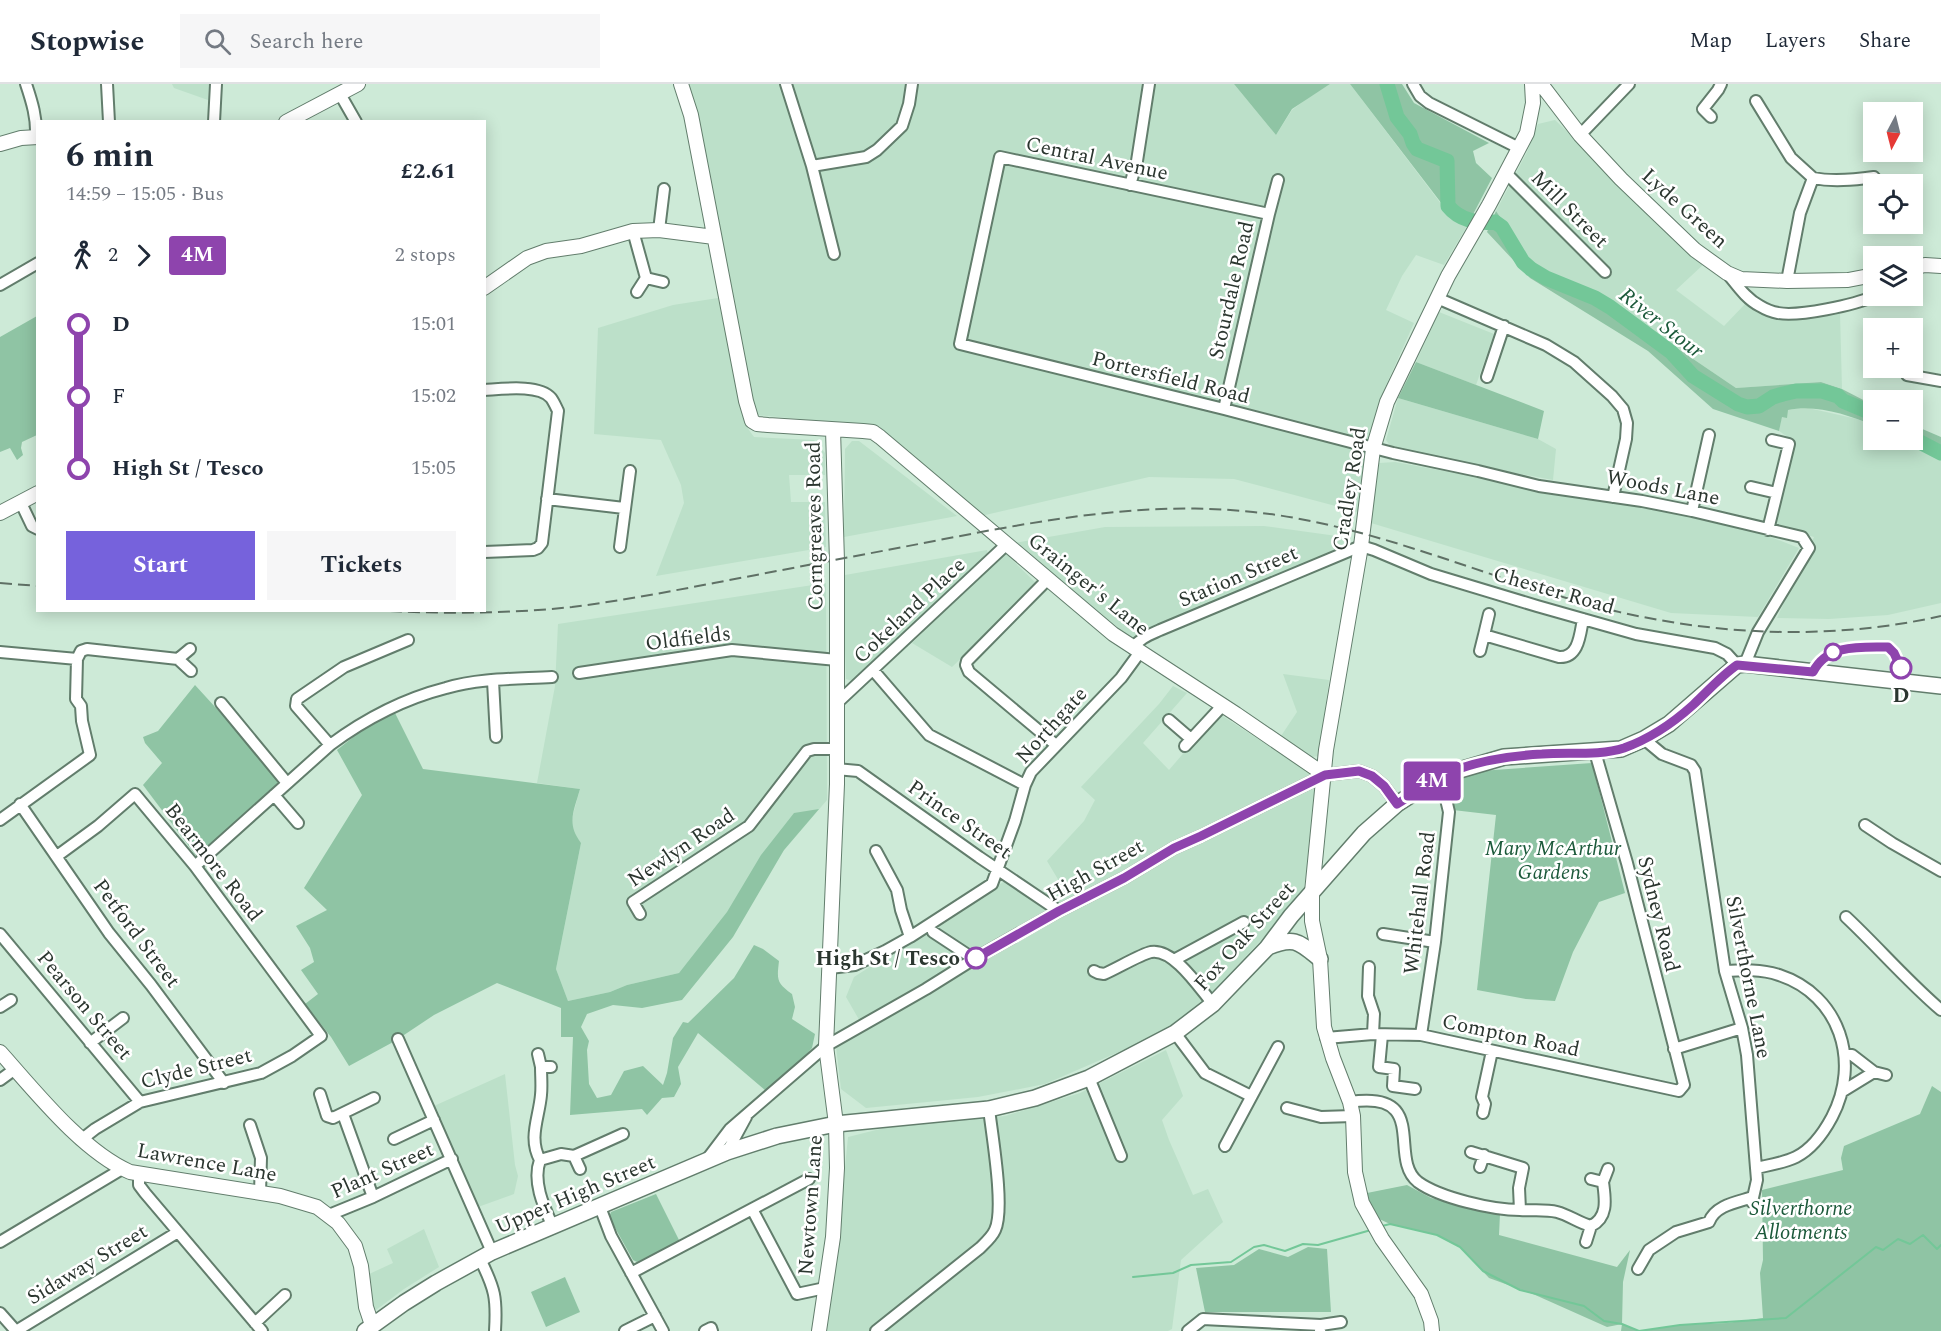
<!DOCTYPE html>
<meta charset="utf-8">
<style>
:root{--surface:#fff;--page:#f6f6f7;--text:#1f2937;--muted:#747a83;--line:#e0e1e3;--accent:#7662dc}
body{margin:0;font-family:Spectral,serif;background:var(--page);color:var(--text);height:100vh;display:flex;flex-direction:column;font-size:22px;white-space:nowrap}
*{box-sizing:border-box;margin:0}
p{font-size:20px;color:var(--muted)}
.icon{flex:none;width:33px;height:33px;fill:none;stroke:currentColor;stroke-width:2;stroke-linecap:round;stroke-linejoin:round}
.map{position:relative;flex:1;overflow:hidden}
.drawer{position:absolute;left:36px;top:36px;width:450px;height:492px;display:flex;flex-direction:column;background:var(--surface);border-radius:0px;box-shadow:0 3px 15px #0003}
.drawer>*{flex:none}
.badge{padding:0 12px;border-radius:4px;font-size:21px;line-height:39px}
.needle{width:39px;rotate:187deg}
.buttons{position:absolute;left:1863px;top:18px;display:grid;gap:12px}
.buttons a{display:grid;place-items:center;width:60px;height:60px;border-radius:0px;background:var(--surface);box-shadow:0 3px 15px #0003;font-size:30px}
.map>.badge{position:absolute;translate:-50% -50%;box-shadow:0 0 0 3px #fff}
.legs{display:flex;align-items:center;gap:9px;height:66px;padding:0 30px;font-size:20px}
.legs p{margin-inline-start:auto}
.overview{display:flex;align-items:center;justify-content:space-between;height:102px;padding:0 30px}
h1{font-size:33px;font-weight:700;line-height:45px}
.button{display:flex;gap:12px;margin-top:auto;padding:12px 30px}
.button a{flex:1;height:69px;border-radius:0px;background:var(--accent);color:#fff;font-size:24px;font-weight:700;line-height:69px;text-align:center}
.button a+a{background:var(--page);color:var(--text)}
ul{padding:0 30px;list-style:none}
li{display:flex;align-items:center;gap:21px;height:72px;font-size:22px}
li i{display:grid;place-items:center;width:9px;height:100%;margin:0 8px;background:currentColor}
li i::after{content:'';width:15px;height:15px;margin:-8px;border:4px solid;border-radius:50%;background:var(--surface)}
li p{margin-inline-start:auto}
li:first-child i{background:linear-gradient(#0000 50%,currentColor 0)}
li:last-child i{background:linear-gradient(currentColor 50%,#0000 0)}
header{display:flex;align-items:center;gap:36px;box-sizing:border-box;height:84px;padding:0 30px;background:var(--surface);border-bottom:2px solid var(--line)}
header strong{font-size:28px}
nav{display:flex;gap:33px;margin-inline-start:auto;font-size:21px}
.search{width:420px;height:54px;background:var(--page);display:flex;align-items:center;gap:15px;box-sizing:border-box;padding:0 21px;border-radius:0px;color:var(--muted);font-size:22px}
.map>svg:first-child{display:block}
.built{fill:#bce0c9}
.green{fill:#8fc4a4}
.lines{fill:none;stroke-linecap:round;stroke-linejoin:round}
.stream{stroke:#73c798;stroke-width:2}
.river{stroke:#73c798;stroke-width:15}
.street-casing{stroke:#627d6c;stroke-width:14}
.secondary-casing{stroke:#627d6c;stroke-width:16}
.primary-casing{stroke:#627d6c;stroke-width:18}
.street{stroke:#fff;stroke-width:10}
.secondary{stroke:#fff;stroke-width:14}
.primary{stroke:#fff;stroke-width:15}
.rail{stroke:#5f7065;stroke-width:2;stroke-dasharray:12 6;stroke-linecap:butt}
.line-1-casing{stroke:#fff;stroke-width:14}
.line-1{stroke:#8e44ad;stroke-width:9}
.stop-1-dot{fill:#fff;stroke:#8e44ad;stroke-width:3}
.labels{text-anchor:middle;stroke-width:5;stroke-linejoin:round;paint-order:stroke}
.street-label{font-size:21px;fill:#2b362f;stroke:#fff}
.stop-label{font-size:21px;font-weight:bold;fill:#2b362f;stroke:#fff}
.park-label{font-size:21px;font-style:italic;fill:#1b593a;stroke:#fff}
.water-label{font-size:22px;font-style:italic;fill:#1c5a3b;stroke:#fff}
</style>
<header>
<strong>Stopwise</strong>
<div class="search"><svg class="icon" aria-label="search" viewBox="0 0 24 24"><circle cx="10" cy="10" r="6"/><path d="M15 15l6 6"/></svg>Search here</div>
<nav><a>Map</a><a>Layers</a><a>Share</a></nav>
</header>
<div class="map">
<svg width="1941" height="1247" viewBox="0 0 1941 1247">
<rect width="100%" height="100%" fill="#cdead7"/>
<path class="built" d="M172,0H209L208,16L174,4Z
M688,0H780L815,110L825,107L792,0H1234L1276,51L1292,26L1309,13L1330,0H1350L1451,133L1467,142L1444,181L1416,171L1402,192L1386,226L1414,239L1383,308L1368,361L1358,428L1234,395L1149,393L981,432L879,342L756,331L699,35Z
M1555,36L1705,179L1676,206L1724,242L1746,219L1772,234L1786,235L1840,229L1842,305L1821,298L1736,304L1612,220L1585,205L1535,184L1496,127L1527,68L1538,40Z
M718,214L746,342L754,353L814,356L825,369V391H789L791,418H825L826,463L656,492L684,419L681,401L661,356L594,350L598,244L673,221Z
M1439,228L1494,250L1476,301L1416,278Z
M1398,314L1538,355L1556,365L1553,396L1393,366L1386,356Z
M1804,323L1857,335L1873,341L1874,356H1903L1941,376V519L1888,531L1829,535L1777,534L1814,453L1774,442L1795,358L1779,347L1782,332L1788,326Z
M852,357H859L957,432L844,453L845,365Z
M1395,378L1680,430L1750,445L1799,464L1758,533L1671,529L1371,439L1379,379Z
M1264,442L1344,453L1343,467L1131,554L1014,459L1105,443Z
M987,466L988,471L852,597L846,595L844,535L845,491Z
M1005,469L1038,501L952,583L912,559Z
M826,499L827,716L679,889L627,901L610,908L568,917L556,885L581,759L572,748V734L580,705L537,699L555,602L558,540Z
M1283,590L1329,596L1319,672L1312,673L1281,652L1297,628Z
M1173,602L1187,609L1143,659L1169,686L1218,629L1314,691L1317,713L1303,811L1195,927L1158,951L1045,1000L978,1013L866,1024L841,1005L836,963L865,946L846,913L854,893L1005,797L1028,808H1046L1049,803L1054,808L1059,806L1056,799L1059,797L1047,777L1084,737L1095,716L1081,703L1159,620Z
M1166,966L1183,1012L1162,1036L1169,1056L1193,1111L1208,1105L1223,1138L1181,1176L1172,1245L1168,1247H827L833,1203L848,1053L884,1044L1005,1032L1080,1009Z
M505,990L515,1081L518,1092L514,1110L478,1123L434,1022Z
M424,1145L439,1183L404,1205L376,1226L370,1223L367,1191L393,1179L387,1165Z"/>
<path class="green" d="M1234,0H1330L1292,25L1276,51Z
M1350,0H1402L1414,19L1489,59L1473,67L1476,79L1492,94L1467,142L1452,133Z
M1496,127L1535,184L1585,205L1612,220L1736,304L1821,298L1842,305L1873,321V341C1848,331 1816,320 1788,326L1787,334L1782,333L1779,347L1713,325L1648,267L1530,194L1487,148Z
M37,232V351L22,358L21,364L23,371L17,376L10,364L0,368V253Z
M1416,278L1544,327L1538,355L1398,314Z
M1913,341L1941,353V376L1903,356H1912Z
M195,601L279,693L280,697L197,773L143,701L162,679L145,659L143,653L158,647Z
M394,627L423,685L580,705C574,727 566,739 581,759L556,885L568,917L610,908L627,901L679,889L727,828L761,771L794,729L819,725L784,766L733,853L682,916L642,924L613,921L587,930L581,943L589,957L587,966L589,1000L597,1014L611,1011L624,987L643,982L663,1001L667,989L673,954L683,938L688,939L734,894L754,861L763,865L779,877C777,895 776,899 792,910L795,923L792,935L815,950L812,964L799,979L766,1007L698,949L678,983L681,1000L674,1013L662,1014L647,1031L642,1025L570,1031L573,953H561V924L497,899L434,931L395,957L349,982L331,953L305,920L318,910L301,886L314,878L310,864L296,842L327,826L304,804L362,711L337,666L362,646Z
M1592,679L1625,809L1599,818L1573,868L1555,917L1526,915L1477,906L1496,731L1453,726L1450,698L1480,687Z
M1932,1002L1941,1008V1247H1621L1622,1240L1607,1243L1533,1210L1489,1194L1460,1163L1437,1151L1390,1140L1375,1133L1367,1109L1407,1101L1431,1114L1500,1130L1499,1151L1617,1183L1630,1166L1623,1198L1622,1240L1639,1247L1680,1241L1727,1239L1763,1234L1760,1189L1763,1176L1762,1106L1843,1086L1841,1074L1844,1062L1920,1030Z
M656,1110L680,1158L637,1178L633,1176L609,1133L611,1128Z
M1308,1163L1327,1165L1331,1228H1205L1196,1184L1234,1181L1259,1165L1288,1173Z
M565,1193L580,1228L546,1243L531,1208Z"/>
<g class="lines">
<path class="stream" d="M1382,1142L1390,1140L1437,1151L1460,1163L1483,1187L1520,1206L1584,1222L1604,1237L1622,1240L1639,1247L1680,1241L1786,1234L1876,1163L1883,1166L1898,1155L1910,1160L1923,1151L1937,1165L1941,1161
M1133,1193L1173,1189L1191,1181L1231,1178L1254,1163L1264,1161L1285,1167L1303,1160L1318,1161L1371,1146"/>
<path class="river" d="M1387,0L1397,33L1410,50L1413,59L1417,65L1447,77L1448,122C1459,136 1478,140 1495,138L1502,143L1523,178L1531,185L1546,194L1595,214L1610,223L1671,268L1693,292L1738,320L1747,323L1759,322L1773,313L1783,310L1796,307H1822L1838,312L1843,317L1874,330
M1912,354L1941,369"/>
<g class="street-casing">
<path id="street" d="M26,0C32,18 37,34 36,53
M107,0L109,38
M786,0L812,82L834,170
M1413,0L1420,12L1429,19L1519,64
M340,10L356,38
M1756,17L1791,74L1813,94L1800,129L1787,197
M1711,33L1703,25L1718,6L1721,0
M214,38L216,0
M1580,51L1629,0
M812,82L866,73L877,66L902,42L909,20L912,0
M1506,89L1605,188
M1813,94C1833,98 1853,96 1874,93
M1130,101L1137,77L1149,0
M1269,130L1000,73L960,260L1224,325L1393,369L1478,387L1539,402L1642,417L1692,427L1802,453L1809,464L1758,548L1745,580
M659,146L664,105
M633,147L646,194
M1727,189C1737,201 1746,215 1760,222C1765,225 1772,228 1778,229C1798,233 1855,221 1874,212
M0,201L38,179
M637,208L646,194L663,198
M1437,214L1546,261L1574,278L1612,312L1623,325L1627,339L1626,355L1613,413
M1907,291L1941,297
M1487,293L1504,242
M484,306C502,305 539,300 551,314C554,318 556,323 558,327L542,459L538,464L533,466L484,468
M1224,325L1269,130L1278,96
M1751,403L1777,409
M547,415L624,424
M21,419L32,442L38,445
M1692,427L1709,351
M1768,446L1789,360L1772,356
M620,463L630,387
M1048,495L967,577L966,581L969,588L1056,661
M1489,530L1484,551L1559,573C1579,574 1580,550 1583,535
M1133,564C1140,554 1149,551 1160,546L1361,462L1374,466L1431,490L1537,522L1636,550L1715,564L1727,570L1737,581
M190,565L178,575L191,587
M1480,567L1484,551
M0,568L77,575
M873,586L929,651L1025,701
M579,589L732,566L837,576
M493,597L496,653
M221,619L287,699
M837,619L1007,460
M1169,636L1191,655
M1644,655L1662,670L1691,681L1695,687L1725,887L1742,944L1747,971L1756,1084L1757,1096L1752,1118
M330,661L296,622L297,615L344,583L408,556
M1185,662L1223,621
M836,685L858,687L979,773L1059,827
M274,711L298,739
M20,720L109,849L151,901L224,999
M0,736L90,671L82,637L81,622L76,615L77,575L81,567L87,565L178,575
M1865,741L1892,759L1941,787
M876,767L897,806L901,826L910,853
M57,772L98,742L135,710L195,782L321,952L292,972L261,989L140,1018L95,1045L81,1056
M195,782L330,661C365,635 403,615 446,604C479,594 518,595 552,593
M640,830L633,818L749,742L807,667L814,665H836
M1846,833C1878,863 1907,897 1941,926
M933,848L974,875
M0,850L140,1018
M1383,850L1435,858
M1174,876L1244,838
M1369,883L1368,912L1374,930L1373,950
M830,884L855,881L885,867L910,853L992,800L1015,737L1025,701L1031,688L1121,594L1140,568
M1094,887L1098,889L1104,890C1116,885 1141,870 1151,868C1174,864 1200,905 1213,920
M1725,887C1743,886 1761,885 1779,891C1840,911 1861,978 1832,1033C1824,1048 1812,1065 1796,1073C1784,1079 1769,1081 1756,1084
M0,923L11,916
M1175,949L1205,989L1251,1012
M1382,951L1379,983L1394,985L1393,1002L1415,1005
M1421,951L1435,858L1449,728L1444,707L1434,696
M1326,954L1373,950L1421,951L1679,1007L1684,1001L1627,779L1595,668
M398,955L492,1168
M90,959L123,934
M1674,965L1742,944
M1844,969L1852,971L1874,988
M538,970L541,983H551
M541,983C541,992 542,1002 541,1011C539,1034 528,1054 540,1076C532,1098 544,1123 553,1143
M1089,994L1121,1072
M0,996L15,985
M1843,1007L1874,988L1886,991
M320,1010L327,1032L333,1034L374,1014
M1350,1018C1431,1006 1387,1074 1418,1098C1440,1114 1493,1126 1520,1126C1532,1127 1545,1125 1557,1128C1569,1131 1579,1139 1591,1142C1609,1133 1605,1114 1603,1098
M1287,1024L1321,1033L1353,1032
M1483,1029L1485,1020L1482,1013L1492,967
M343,1030L373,1113
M250,1041L261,1074L260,1109
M394,1055L434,1036
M1225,1062L1278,963
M727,1068L746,1033
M1471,1068L1523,1084L1519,1104L1520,1126
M574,1072L580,1085
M708,1074L730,1045L826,962L926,905L974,875L1059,827L1124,794L1174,764L1201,752L1325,691L1359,687L1372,692L1384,702L1397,720
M540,1076L561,1070L574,1072L623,1050
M1480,1083L1484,1071
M139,1089V1101L145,1109L262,1247
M1591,1095L1603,1098L1608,1085
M600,1123L611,1152L663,1247
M752,1125L797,1210L825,1204
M329,1131L373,1113L452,1075
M0,1158L122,1085
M1586,1158L1591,1142
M480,1175C495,1205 497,1214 495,1247
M1638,1185L1649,1166L1676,1148L1709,1138C1715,1121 1738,1118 1753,1113
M631,1189L809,1095
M0,1229L16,1247
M255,1239L285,1211
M1321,1241L1341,1238
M16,1247L178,1148
M625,1247L655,1232
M705,1247L711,1244L712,1247
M876,1247L980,1164C985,1159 992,1153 995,1146C1005,1125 992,1051 989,1025
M1188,1247L1203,1235L1321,1241L1320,1247"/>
</g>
<g class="secondary-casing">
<path id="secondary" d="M681,0L691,31L746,317L752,337L757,340L768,341L863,347L873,348L880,353L1113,550L1236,630L1325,691
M1541,0L1580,51L1621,95L1695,166L1727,189L1741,195L1787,197L1848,196L1874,191
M286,38L358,0
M0,60L21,54L38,53
M1912,184L1925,181L1941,182
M484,204L527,174L546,167L581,162L633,147L659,146L714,153
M0,429L38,409
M0,968C35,1007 82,1067 130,1088L280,1112L317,1123L338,1139L355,1162L361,1182L366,1223L372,1241
M819,1247L833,1153L837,1084L836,1040L826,962L837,700V477L833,346
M1432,1247L1431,1237L1421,1210L1382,1155L1362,1119L1355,1088L1353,1032L1350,1018L1333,974L1324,943L1320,875L1312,837V808L1326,666L1361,462L1373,365L1387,318L1448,192L1489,121L1527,49L1533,19L1532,0"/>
</g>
<g class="primary-casing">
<path id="primary" d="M1268,863C1295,852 1299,858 1320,875
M365,1247L404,1219L436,1199L492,1168L727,1068L777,1052L836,1040L989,1025L1035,1014L1089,994L1175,949L1213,920L1267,864L1291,832L1364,749L1397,720L1434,696L1446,690L1504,673L1621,665L1644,655L1669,640L1737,581L1745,580L1941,602"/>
</g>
<use href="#street" class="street"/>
<use href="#secondary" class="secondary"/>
<use href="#primary" class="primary"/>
<path class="rail" d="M0,499L38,502
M372,526C438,530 506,530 572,523C620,517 667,508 714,499C777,487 840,475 903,463C1018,441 1136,415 1253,428C1378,441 1493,498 1615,527C1722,552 1834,556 1941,532"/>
</g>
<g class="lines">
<g class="line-1-casing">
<path id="line-1" d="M976,874L1059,827L1124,794L1174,764L1201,752L1325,691L1359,687L1372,692L1384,702L1397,720C1410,713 1422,702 1436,695C1467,678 1506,672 1542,670C1567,668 1600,672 1624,664C1649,655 1673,639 1693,621C1708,607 1721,592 1737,581L1813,588C1827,560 1860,563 1888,563L1894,569L1901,584"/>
</g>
<use href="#line-1" class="line-1"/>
</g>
<g class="stop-1-dot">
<circle cx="1833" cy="568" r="8"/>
<circle cx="1901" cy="584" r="10"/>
<circle cx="976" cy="874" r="10"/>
</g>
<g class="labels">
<g class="street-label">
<text transform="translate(1097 74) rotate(12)" y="7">Central Avenue</text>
<text transform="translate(1685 124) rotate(42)" y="7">Lyde Green</text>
<text transform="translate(1570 125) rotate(45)" y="7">Mill Street</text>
<text transform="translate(1231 206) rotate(-77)" y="7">Stourdale Road</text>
<text transform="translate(1171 293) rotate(14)" y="7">Portersfield Road</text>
<text transform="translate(1663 403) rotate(11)" y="7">Woods Lane</text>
<text transform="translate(1349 405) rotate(-81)" y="7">Cradley Road</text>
<text transform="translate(814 442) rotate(-91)" y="7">Corngreaves Road</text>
<text transform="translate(1238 492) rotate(-23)" y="7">Station Street</text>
<text transform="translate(1089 500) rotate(39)" y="7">Grainger's Lane</text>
<text transform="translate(1554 506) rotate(16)" y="7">Chester Road</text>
<text transform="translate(909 526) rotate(-43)" y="7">Cokeland Place</text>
<text transform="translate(688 554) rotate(-7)" y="7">Oldfields</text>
<text transform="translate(1051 641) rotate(-48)" y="7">Northgate</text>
<text transform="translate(960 735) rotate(35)" y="7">Prince Street</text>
<text transform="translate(681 763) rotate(-34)" y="7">Newlyn Road</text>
<text transform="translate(214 778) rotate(52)" y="7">Bearmore Road</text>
<text transform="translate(1095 786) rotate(-29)" y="7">High Street</text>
<text transform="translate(1419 819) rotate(-83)" y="7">Whitehall Road</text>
<text transform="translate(1659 830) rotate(76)" y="7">Sydney Road</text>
<text transform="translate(137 849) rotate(53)" y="7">Petford Street</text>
<text transform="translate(1244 852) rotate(-48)" y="7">Fox Oak Street</text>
<text transform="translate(1749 893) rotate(79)" y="7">Silverthorne Lane</text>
<text transform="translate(85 921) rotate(50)" y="7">Pearson Street</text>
<text transform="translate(1511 951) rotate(12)" y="7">Compton Road</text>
<text transform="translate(196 984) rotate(-14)" y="7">Clyde Street</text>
<text transform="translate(207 1078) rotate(10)" y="7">Lawrence Lane</text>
<text transform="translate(382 1086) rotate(-24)" y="7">Plant Street</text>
<text transform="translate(575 1110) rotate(-23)" y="7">Upper High Street</text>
<text transform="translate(810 1121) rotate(-86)" y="7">Newtown Lane</text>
<text transform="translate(87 1180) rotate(-31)" y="7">Sidaway Street</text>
</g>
<g class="stop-label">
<text x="1901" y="618">D</text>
<text x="960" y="881" text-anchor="end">High St / Tesco</text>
</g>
<g class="park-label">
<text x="1553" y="771">Mary McArthur<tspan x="1553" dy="24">Gardens</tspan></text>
<text x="1801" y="1131">Silverthorne<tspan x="1801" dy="24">Allotments</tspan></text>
</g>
<g class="water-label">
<text transform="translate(1662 238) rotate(38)" y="8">River Stour</text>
</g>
</g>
</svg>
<div class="buttons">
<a><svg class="needle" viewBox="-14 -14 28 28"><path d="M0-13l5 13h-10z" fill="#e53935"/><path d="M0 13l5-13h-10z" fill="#747a83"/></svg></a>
<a><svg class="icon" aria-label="locate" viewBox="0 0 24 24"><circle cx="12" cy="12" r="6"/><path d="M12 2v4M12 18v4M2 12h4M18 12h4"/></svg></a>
<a><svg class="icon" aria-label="layers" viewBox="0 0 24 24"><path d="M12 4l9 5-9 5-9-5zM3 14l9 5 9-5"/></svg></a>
<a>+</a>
<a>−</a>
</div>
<b class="badge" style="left:1432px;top:697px;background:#8e44ad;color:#fff">4M</b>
<section class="drawer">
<div class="overview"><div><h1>6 min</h1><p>14:59 – 15:05 · Bus</p></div><b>£2.61</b></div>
<div class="legs"><svg class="icon" aria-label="walk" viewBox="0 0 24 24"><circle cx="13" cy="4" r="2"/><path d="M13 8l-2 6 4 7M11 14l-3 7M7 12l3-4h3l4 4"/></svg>2<svg class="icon" aria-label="forward" viewBox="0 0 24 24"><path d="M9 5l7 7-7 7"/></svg><b class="badge" style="background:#8e44ad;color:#fff">4M</b><p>2 stops</p></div>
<ul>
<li><i style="color:#8e44ad"></i><b>D</b><p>15:01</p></li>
<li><i style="color:#8e44ad"></i><span>F</span><p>15:02</p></li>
<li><i style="color:#8e44ad"></i><b>High St / Tesco</b><p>15:05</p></li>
</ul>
<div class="button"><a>Start</a><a>Tickets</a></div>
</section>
</div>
